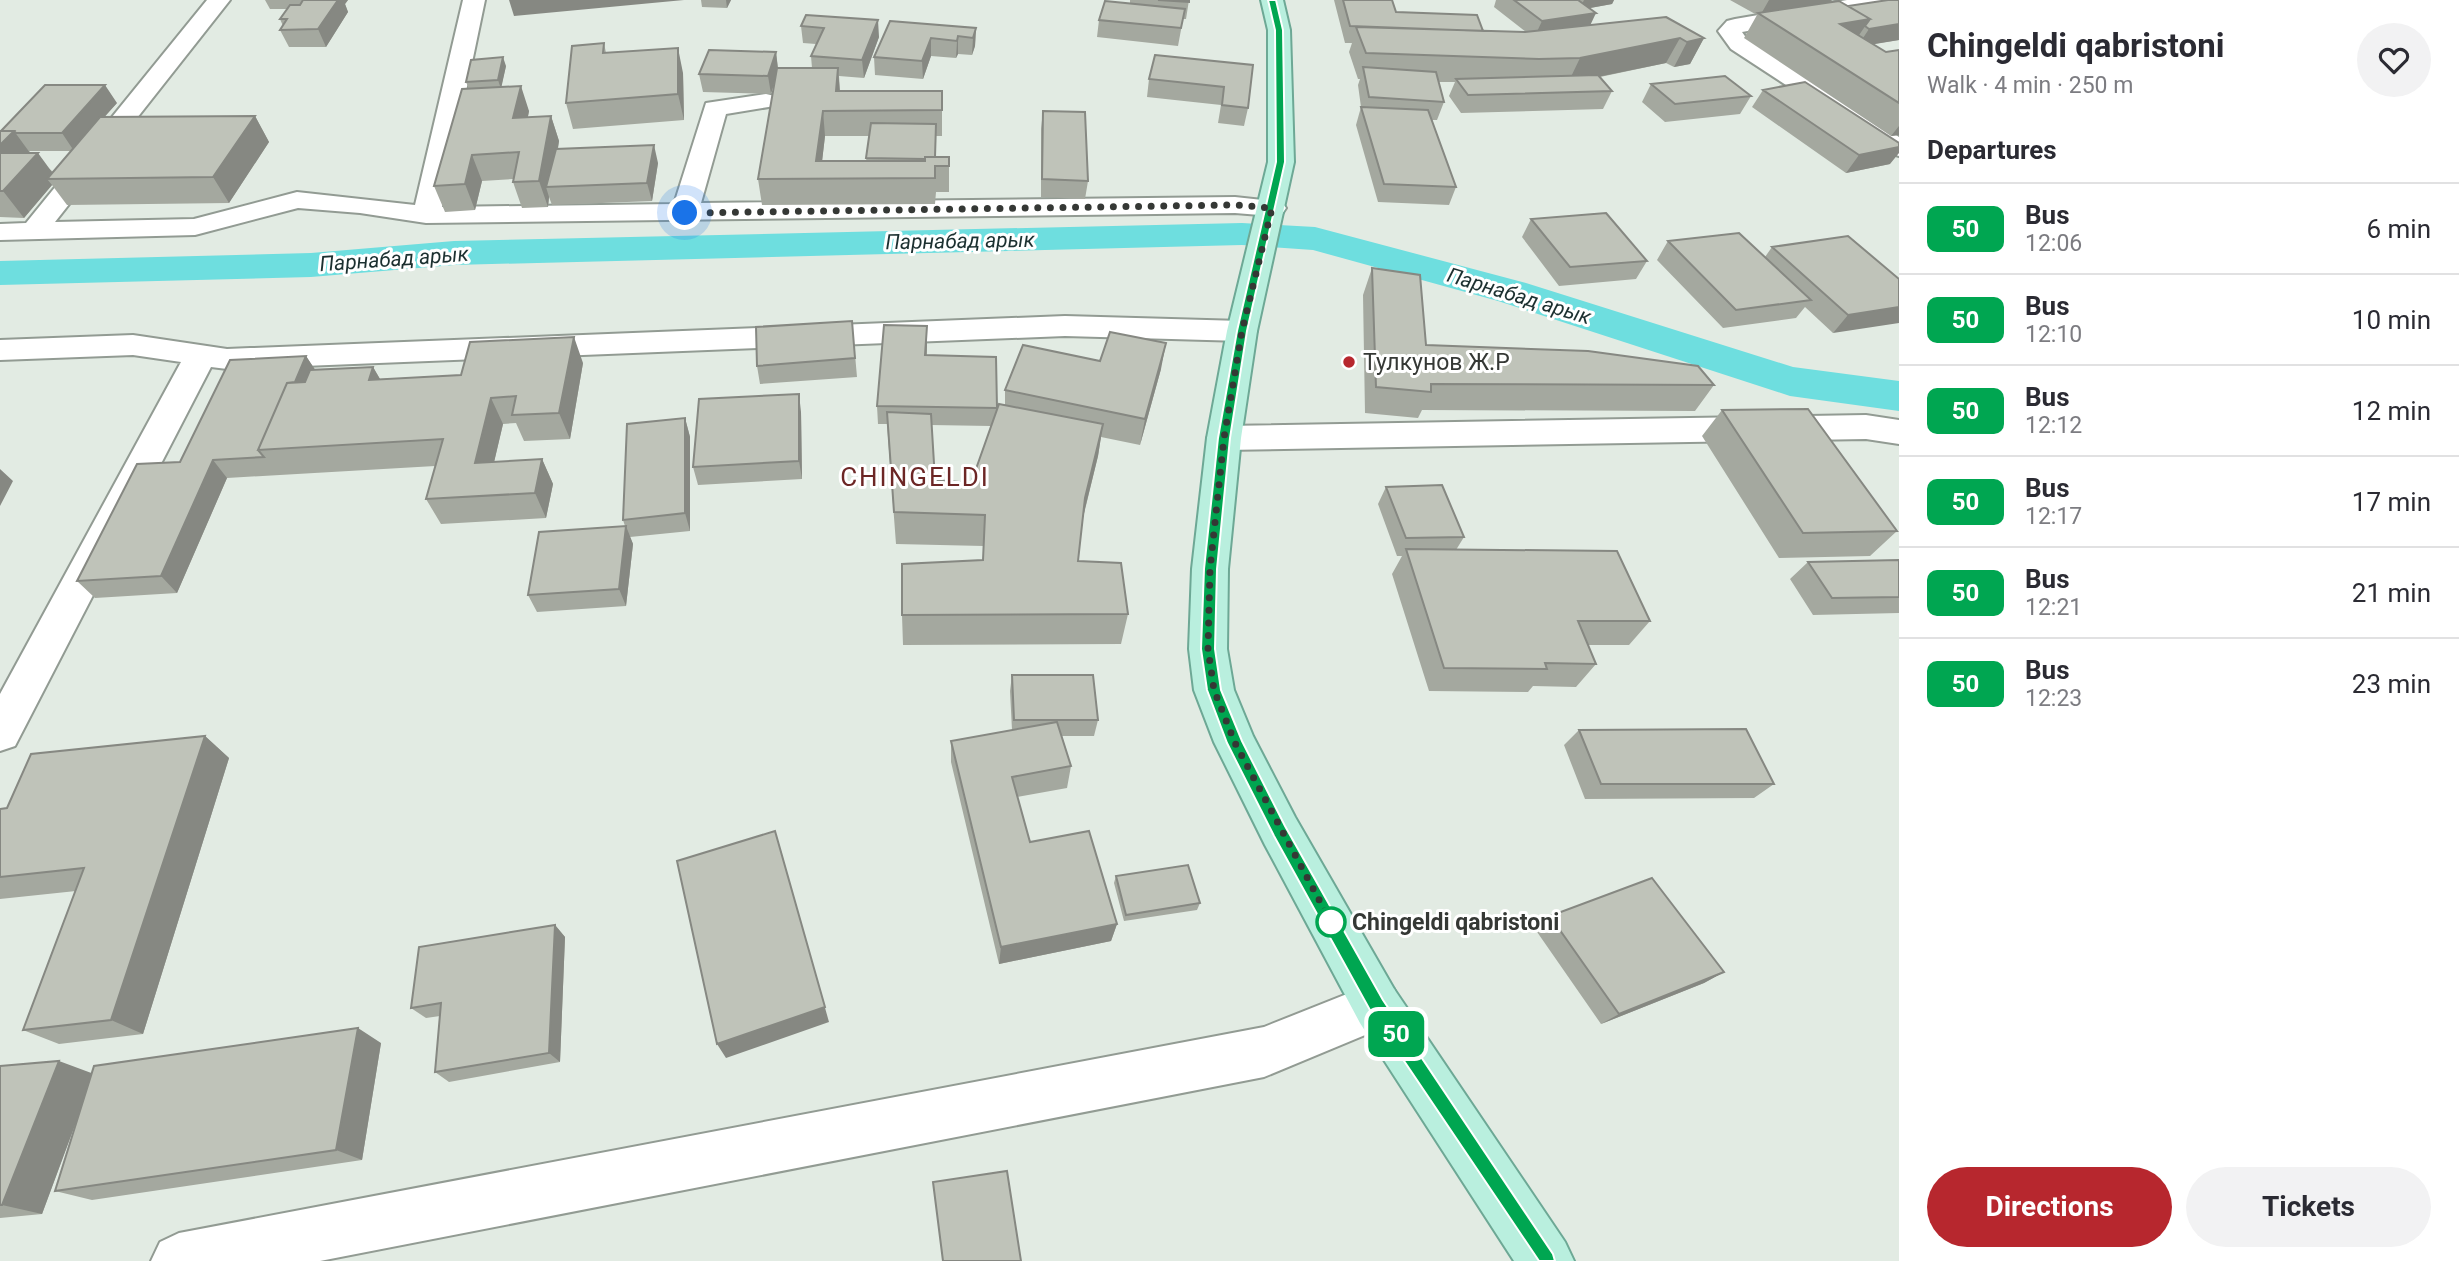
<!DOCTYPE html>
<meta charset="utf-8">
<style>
:root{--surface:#fff;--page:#f2f2f3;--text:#2b2b33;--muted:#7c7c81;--line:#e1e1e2;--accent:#b7272e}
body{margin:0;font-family:Roboto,sans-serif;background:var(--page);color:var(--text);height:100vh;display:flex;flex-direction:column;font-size:26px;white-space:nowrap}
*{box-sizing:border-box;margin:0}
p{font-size:23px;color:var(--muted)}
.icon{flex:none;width:38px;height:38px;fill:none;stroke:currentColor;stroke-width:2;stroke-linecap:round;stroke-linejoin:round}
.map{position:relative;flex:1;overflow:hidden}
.panel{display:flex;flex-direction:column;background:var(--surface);width:560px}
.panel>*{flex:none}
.badge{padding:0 14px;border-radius:10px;font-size:24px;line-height:46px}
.you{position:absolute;width:35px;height:35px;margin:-18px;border:5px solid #fff;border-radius:50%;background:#1a73e8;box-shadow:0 0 0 10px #1a73e833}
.map>.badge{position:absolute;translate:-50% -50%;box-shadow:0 0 0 4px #fff}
h2{padding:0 28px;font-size:26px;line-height:63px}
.round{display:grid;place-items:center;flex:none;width:74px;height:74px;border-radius:37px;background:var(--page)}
.overview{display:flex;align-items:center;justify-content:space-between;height:119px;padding:0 28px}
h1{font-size:33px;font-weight:700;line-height:52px}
.cta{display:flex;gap:14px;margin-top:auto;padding:14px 28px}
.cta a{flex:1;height:80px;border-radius:42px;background:var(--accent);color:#fff;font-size:28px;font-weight:700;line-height:80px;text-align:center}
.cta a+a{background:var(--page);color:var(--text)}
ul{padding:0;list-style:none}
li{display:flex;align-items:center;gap:21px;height:91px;padding:0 28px;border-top:2px solid var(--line)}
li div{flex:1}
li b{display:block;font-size:26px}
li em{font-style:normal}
li .badge{min-width:77px;font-weight:700;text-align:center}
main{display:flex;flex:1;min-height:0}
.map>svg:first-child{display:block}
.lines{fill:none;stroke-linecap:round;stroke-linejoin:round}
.canal{fill:#6ededf;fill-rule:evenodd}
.minor-casing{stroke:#929b93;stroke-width:4}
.major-casing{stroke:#6da895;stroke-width:4}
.minor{fill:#fff;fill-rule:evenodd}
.major{fill:#b9efde;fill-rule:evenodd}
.wall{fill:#a4a89f;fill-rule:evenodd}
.shaded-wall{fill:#868882}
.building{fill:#bfc3b9;stroke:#868882;stroke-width:2}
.line{fill:#00a651;stroke:#fff;stroke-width:2}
.walk{stroke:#353835;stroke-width:7;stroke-dasharray:0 12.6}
.poi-dot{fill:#b7272e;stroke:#fff;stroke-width:2.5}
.stop-dot{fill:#fff;stroke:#00a651;stroke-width:3.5}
.labels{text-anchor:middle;stroke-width:6;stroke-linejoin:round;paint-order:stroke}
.far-water-label{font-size:21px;font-style:italic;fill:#1c3030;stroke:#fff}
.poi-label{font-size:23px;fill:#353835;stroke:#fff;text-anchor:start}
.stop-label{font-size:23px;font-weight:bold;fill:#353835;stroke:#fff;text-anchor:start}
.quarter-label{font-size:26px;letter-spacing:2px;fill:#6c2625;stroke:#fff}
</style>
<main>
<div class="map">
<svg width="1899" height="1261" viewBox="0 0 1899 1261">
<rect width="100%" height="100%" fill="#e2ebe3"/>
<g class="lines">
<path class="canal" d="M1242,223L1315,227L1526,283L1793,367L1899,381V411L1790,396L1498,301L1313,250L1242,245L454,265L311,277L0,285V261L311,253L454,241Z"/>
<g class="minor-casing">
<path id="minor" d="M207,0H230L55,222L194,219L297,192L415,205L463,0H485L442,207L674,204L706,103L766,94L775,96L778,101L775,106L726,114L701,203L1235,197L1282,202L1286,208L1282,214L1272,216L1235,213L426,223L360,213L298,208L195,235L0,240V224L26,223Z
M1847,0H1896L1893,5L1885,7L1742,32L1747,39L1899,137V156L1890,153L1731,49L1718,31L1727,21L1735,19Z
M1065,316L1242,321L1253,324L1257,331L1253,338L1242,341L1065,336L227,369L211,367L15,746L0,751V694L181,362L133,355L0,360V340L133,335L227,349Z
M1866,415L1899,420V444L1866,439L1224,450L1212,446L1207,438L1212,430L1224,426Z
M1377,982L1394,989L1401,1006L1394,1023L1264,1077L320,1261H151L160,1242L179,1233L1264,1027Z"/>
</g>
<g class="major-casing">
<path id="major" d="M1261,0H1283L1290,30L1294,162L1257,331L1241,438L1228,569L1227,649L1234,690L1253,736L1295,817L1394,989L1565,1242L1574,1261H1514L1360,1023L1265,845L1214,742L1194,690L1189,649L1192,569L1207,438L1227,331L1268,162V30Z"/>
</g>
<use href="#minor" class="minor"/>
<use href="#major" class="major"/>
</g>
<path class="wall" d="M265,0H348L345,4L348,12L326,47H289L280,30L283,26L280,19L287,9H270Z
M701,0H731L727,8L702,7Z
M1130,0H1189L1186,19H1183L1178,46L1097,37L1099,20L1130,3Z
M1334,0H1392L1396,12L1483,31L1526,32L1494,7L1496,0H1614L1612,4L1590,8V25L1704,38L1690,64L1674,67L1666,63L1600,77L1612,91L1603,109L1461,113L1449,96L1455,82H1438L1444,102L1437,120H1432L1456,187L1449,205L1378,202L1356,125L1361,107L1358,85L1360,79H1358L1349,52L1352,43H1345Z
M1730,0H1832L1830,2L1899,40L1873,44L1886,52L1899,50V135L1891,136L1744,38L1757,15Z
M806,15L879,37L864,78L839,76L840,91H942V136H936V157H949V192H936L935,204L762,205L758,179L775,81L771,94L703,92L699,74L776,52L778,68H812L811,56L816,44L803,43L801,26ZM825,136H869L866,161H822Z
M890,21L976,28L975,46L972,55L958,54L956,58L931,56L923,79L875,75L874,57Z
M604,43L606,53L683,73L684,120L573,129L566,103Z
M1253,65L1248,108L1244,126L1218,123L1221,105L1147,97L1149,79Z
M506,66L501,87L529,111L528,117L551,116L559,141L558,149L658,163L652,201L552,205L549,197L548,207L522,208L513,182V179L482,181L475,210L445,212L434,186L469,89L466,82Z
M1651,84L1751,96L1740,114L1665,122L1642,102Z
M1763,90L1890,164L1846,173L1752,107Z
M117,103L104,117L255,116L269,142L229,203L67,205L52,185L24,218L0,217V131ZM29,151H71L53,172Z
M1043,111L1088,181L1085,199L1041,197V129Z
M1531,219L1647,261L1636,279L1559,286L1522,237Z
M1668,241L1765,257L1772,247L1899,279L1833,333L1805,307L1796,318L1723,328L1657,260Z
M1372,268L1426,345L1714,385L1695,411L1422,410L1418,418L1365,413L1363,295Z
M852,321L857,377L760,384L757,366Z
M927,345V355L996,357L997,410L1005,405V390L1100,361L1161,369L1140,445L1101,437L1098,456L1083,518L1078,561L1128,614L1121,644L903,645L902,615L983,560L984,546L896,544L887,424H878L877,406ZM931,425L991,426L971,483L935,480Z
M306,356L315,370L373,367L380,379L461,375L583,363L570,439L524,441L516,423L503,424L494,462L542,459L553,484L546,518L441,524L426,499L435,466L227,478L177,593L95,598L77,581L180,462Z
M1722,410L1897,531L1870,556L1779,558L1702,436Z
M801,412L802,479L698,485L693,467Z
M685,418L690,437V531L630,537L633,544L626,606L537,612L528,595L625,526L623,520Z
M1386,487L1464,537L1456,550L1650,621L1629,645H1588L1596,664L1576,687L1533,686L1528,692L1429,691L1392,574L1402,556H1397L1378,504Z
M1899,560V613L1813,615L1790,579L1808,562Z
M1012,675L1098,720L1094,736H1062L1071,766L1067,788L1017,797L1030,842L1117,924L1111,941L999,964L951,762V741L1012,730L1010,691Z
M1579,730L1774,784L1754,798L1585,799L1564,745Z
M205,736L229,758L143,1034L59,1044L23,1030L76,891L0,899V809L7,808Z
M1116,876L1200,903L1197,910L1124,921L1114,883Z
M1550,916L1724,972L1704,983L1601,1024L1535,929Z
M555,925L565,937L560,1062L449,1082L435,1072L440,1016L426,1018L411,1008Z
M381,1043L362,1160L92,1200L55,1191L80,1111L42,1214L0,1218V1066L92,1074Z"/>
<path class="shaded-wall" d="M337,0H348L345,4L348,12L326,47L318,29Z
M509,0H684L514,16Z
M726,0H731L727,8Z
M1584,0H1614L1612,4L1579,10Z
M1769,0H1832L1830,2L1761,14Z
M1596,13L1588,30L1534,38L1542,21Z
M1870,19L1853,44L1840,24Z
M878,20L879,37L864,78L862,60Z
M1899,24V40L1857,47L1869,29Z
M976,28L975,46L972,55L973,38Z
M958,36V54L956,58L957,41Z
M931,38V56L923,79L922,61Z
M1680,38L1666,63L1568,83L1580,58Z
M1704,38L1690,64L1674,67L1687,42Z
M678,48L683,73L684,120L678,94Z
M776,52L778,70L771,94L768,76Z
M503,57L506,66L501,89L498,80Z
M838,68L840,94L836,91Z
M105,85L117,103L74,151L62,133Z
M521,86L529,111L522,144L513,118Z
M823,111L825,136L820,179L816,161Z
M255,116L269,142L229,203L213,177Z
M551,116L559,141L551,186L546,187L549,197L548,207L539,181Z
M1899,126V135L1891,136Z
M14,131L33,157L0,163V145Z
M654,145L658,163L652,201L647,183Z
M1899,147V153L1890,164L1846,173L1859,155Z
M38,153L57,179H47L52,185L24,218L3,191Z
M472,155L482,181L475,210L465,184Z
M1899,307V323L1833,333L1848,315Z
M927,326V345L925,374V355Z
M574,337L583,363L570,439L559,413Z
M1166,343L1161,369L1140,445L1145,419Z
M306,356L318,374L267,449Z
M373,367L388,393L369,380Z
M799,394L801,412L802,479L799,461Z
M491,398L503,424L488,488L475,463Z
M685,418L690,437V531L685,513Z
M1103,424L1098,456L1080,529L1085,498Z
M542,459L553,484L546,518L535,493Z
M213,460L227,478L177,593L161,576Z
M0,469L13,481L0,506Z
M626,526L633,544L626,606L619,589Z
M205,736L229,758L143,1034L111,1020Z
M781,851L829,1022L726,1058L717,1044Z
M1117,924L1111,941L999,964L1001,947Z
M555,925L565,937L560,1062L549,1053Z
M1724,972L1704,983L1601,1024L1619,1014Z
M358,1028L381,1043L362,1160L336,1150Z
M59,1061L94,1074L42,1214L2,1205Z"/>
<path class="building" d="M303,0H338L318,29L280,30L287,19H280L290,5H300Z
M1158,0H1189V2Z
M1343,0H1392L1396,12L1477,15L1483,31L1350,26Z
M1514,0H1578L1596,13L1542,21Z
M1888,0H1899V24L1869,29L1865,26L1870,19L1848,6Z
M1105,1L1185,9L1181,28L1099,20Z
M1839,1L1870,19L1840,24L1886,52L1899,50V103L1758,13Z
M806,15L878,20L862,60L811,56L824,28L801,26Z
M1666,17L1704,38L1687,42L1680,38L1580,58L1539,59L1366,53L1356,27L1525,32Z
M890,21L976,28L973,38L958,36L957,41L931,38L922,61L874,57Z
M604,43L603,53L678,48V94L566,103L572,46Z
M709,50L776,52L768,76L699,74Z
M1155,55L1253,65L1248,108L1222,105L1224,87L1149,79Z
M503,57L498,80L466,82L471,60Z
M1363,67L1436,72L1444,102L1369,97Z
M777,68H838L836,91H942V110L823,111L816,161H925V157H949V166H935V178L758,179Z
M1598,75L1612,91L1468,95L1456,79Z
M1725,76L1751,96L1675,104L1651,84Z
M1805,82L1899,143V147L1859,155L1763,90Z
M45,85H105L62,133H16L14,131H1Z
M521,86L513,118L551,116L539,181L513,182L519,152L472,155L465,184L434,186L462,89Z
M1361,107L1428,110L1456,187L1384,184Z
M1043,111L1085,112L1088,181L1042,179Z
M255,116L213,177L47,179L100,117Z
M871,123L936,124L935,157H925V159L866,158Z
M0,131H14L0,145Z
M654,145L647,183L546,187L556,149Z
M0,153H38L3,191H0Z
M1606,213L1647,261L1570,267L1531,219Z
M1739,233L1811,300L1736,310L1668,241Z
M1848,236L1899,279V307L1848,315L1772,247Z
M1372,268L1420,275L1426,345L1588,351L1698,366L1714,385L1431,384V392L1376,387Z
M852,321L855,358L757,366L756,327Z
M884,325L927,326L925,355L996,357L997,408L877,406Z
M1110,332L1166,343L1145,419L1005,390L1023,345L1100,361Z
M574,337L559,413L512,415L516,396L491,398L475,463L542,459L535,493L426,499L443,439L258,450L287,383L305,382L310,370L373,367L369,380L461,375L470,342Z
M306,356L295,382L287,383L258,450L264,457L213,460L161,576L77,581L137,464L180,462L230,360Z
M799,394V461L693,467L699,399Z
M999,404L1103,424L1085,498L1078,561L1121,563L1128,614L902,615V564L983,560L985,515L894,512L887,412L931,414L935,480L971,483Z
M1808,409L1897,531L1803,533L1722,410Z
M685,418V513L623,520L627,424Z
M1442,485L1464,537L1406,538L1386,487Z
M626,526L619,589L528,595L539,532Z
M1406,549L1617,551L1650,621H1578L1596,664L1545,663L1547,669L1444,668Z
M1899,560V597L1832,598L1808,562Z
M1012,675H1093L1098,720H1014Z
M1057,722L1071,766L1012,777L1030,842L1089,831L1117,924L1001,947L951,741Z
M1746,729L1774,784H1601L1579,730Z
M205,736L111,1020L23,1030L84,868L0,877V809L7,808L31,754Z
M775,831L825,1007L717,1044L677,861Z
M1188,865L1200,903L1126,915L1116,876Z
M1652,878L1724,972L1619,1014L1550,916Z
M555,925L549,1053L435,1072L441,1003L411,1008L419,947Z
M358,1028L336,1150L55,1191L94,1066Z
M59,1061L2,1205H0V1066Z
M1007,1171L1021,1261H943L933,1182Z"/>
<path class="line" d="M1268,0H1276L1283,30L1285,162L1247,331L1230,438L1217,569L1215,649L1221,690L1242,741L1285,826L1383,1000L1553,1254L1555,1261H1539L1371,1012L1274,836L1227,743L1207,690L1201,649L1204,569L1218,438L1237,331L1276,162L1275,30Z"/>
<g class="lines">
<path class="walk" d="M685,213L1235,205L1272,208L1242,331L1224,438L1210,569L1208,649L1214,690L1235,743L1331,922"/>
</g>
<circle class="poi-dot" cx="1349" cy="362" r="7"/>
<circle class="stop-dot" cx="1331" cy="922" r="14"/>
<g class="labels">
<g class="far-water-label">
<text transform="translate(960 241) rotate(-1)" y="7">Парнабад арык</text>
<text transform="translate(394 259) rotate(-4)" y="7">Парнабад арык</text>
<text transform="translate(1519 296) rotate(17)" y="7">Парнабад арык</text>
</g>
<g class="poi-label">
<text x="1363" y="370">Тулкунов Ж.Р</text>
</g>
<g class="stop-label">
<text x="1352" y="930">Chingeldi qabristoni</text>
</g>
<g class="quarter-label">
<text x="915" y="486">CHINGELDI</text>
</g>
</g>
</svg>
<div class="you" style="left:685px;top:213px"></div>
<b class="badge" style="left:1396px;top:1034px;background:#00a651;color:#fff">50</b>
</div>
<section class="panel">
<div class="overview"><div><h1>Chingeldi qabristoni</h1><p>Walk · 4 min · 250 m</p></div><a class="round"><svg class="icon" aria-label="heart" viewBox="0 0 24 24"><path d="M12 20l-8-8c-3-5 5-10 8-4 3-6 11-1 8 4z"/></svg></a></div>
<h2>Departures</h2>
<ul>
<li><span class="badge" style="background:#00a651;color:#fff">50</span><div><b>Bus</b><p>12:06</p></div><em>6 min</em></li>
<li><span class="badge" style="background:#00a651;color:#fff">50</span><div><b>Bus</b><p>12:10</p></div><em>10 min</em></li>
<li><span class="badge" style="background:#00a651;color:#fff">50</span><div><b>Bus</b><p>12:12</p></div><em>12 min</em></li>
<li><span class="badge" style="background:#00a651;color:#fff">50</span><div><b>Bus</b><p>12:17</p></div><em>17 min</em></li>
<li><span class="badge" style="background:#00a651;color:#fff">50</span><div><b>Bus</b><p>12:21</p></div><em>21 min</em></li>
<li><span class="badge" style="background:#00a651;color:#fff">50</span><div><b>Bus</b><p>12:23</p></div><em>23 min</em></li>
</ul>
<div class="cta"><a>Directions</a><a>Tickets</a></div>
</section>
</main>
